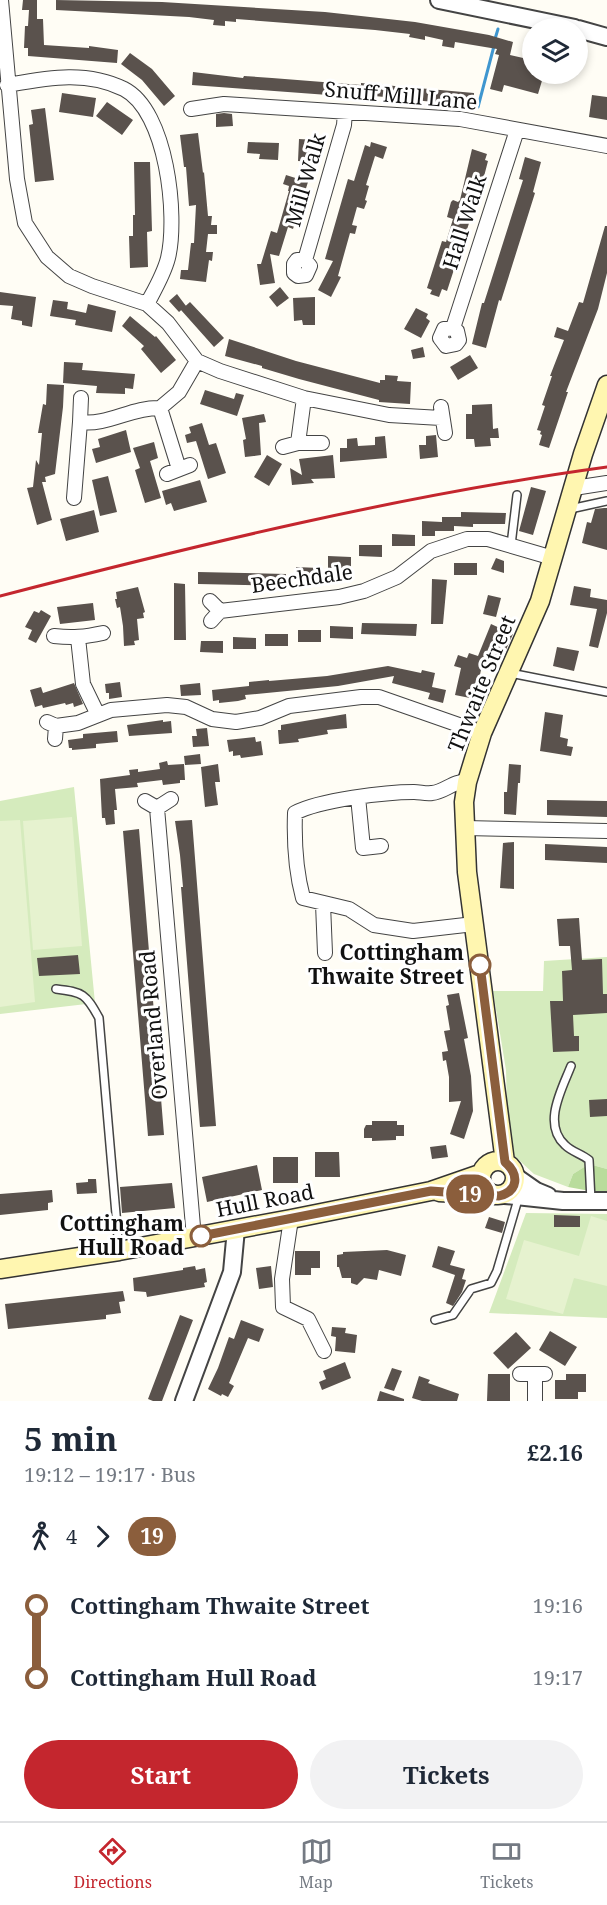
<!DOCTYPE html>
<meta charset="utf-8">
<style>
:root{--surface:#fff;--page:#f2f2f3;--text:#1f2937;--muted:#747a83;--line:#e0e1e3;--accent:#c4262e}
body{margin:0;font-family:"Noto Serif",serif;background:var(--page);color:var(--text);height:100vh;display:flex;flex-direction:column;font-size:22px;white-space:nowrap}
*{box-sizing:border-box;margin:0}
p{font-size:20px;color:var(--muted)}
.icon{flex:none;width:33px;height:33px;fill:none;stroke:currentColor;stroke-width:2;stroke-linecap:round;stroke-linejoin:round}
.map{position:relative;height:1401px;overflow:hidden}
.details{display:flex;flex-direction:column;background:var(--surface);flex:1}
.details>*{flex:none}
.badge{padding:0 12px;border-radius:20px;font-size:21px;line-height:39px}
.tools{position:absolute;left:522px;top:18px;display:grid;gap:12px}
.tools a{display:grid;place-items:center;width:66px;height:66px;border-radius:50%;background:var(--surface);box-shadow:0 3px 9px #0003;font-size:30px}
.map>.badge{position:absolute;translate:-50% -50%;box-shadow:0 0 0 3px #fff}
.legs{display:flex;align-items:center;gap:9px;height:66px;padding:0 24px;font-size:20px}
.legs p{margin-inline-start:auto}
.headline{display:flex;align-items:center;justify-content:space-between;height:102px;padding:0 24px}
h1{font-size:33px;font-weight:700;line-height:45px}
.button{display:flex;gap:12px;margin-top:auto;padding:12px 24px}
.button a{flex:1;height:69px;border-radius:36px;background:var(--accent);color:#fff;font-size:24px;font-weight:700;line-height:69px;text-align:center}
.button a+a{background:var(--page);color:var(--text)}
ul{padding:0 24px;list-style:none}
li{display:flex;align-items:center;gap:21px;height:72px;font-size:22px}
li i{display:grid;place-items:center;width:9px;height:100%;margin:0 8px;background:currentColor}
li i::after{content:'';width:15px;height:15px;margin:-8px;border:4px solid;border-radius:50%;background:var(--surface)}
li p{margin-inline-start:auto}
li:first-child i{background:linear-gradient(#0000 50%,currentColor 0)}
li:last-child i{background:linear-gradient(currentColor 50%,#0000 0)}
.tabs{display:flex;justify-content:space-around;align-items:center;height:84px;border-top:2px solid var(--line);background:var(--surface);font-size:16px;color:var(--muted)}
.tabs a{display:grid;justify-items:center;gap:3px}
.tabs .current{color:var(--accent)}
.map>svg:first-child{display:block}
.green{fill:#d5ebbd}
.forest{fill:#b9dc9c}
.pitch{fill:#e6f2cf}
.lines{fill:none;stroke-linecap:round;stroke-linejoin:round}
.stream{stroke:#3f96cf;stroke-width:3}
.building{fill:#5a524d}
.service-casing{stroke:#444;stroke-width:10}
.minor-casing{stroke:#444;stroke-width:16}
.tertiary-casing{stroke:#444;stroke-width:20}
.secondary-casing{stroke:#333;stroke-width:21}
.service{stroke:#fff;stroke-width:7}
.minor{stroke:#fff;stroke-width:14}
.tertiary{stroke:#fff;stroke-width:16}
.secondary{stroke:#fff6b0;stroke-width:18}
.rail{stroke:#c4262e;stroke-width:3}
.line-1-casing{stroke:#fff;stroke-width:14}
.line-1{stroke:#8b5e3c;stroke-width:9}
.stop-1-dot{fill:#fff;stroke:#8b5e3c;stroke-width:3}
.labels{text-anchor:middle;stroke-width:6;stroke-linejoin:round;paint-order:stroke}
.street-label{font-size:21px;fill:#111;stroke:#fff}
.stop-label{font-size:21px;font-weight:bold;fill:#111;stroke:#fff;text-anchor:end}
</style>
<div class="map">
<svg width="607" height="1401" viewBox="0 0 607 1401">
<rect width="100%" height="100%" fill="#fffdf5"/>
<path class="green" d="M74,787L95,1003L0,1014V801Z
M607,957V1169L589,1164L573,1174L568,1187L534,1174L508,1150L506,1070L493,991H543L544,961Z
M526,1213L607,1214V1318L489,1313Z"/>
<path class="forest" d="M589,1164L607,1169V1194L568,1187L573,1174Z"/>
<path class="pitch" d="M72,817L82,946L33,950L23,821Z
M20,820L35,1002L0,1007V821Z
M591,1216L607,1221V1286L574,1278L563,1314L506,1299L524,1240L579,1256Z"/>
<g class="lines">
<path class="stream" d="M495,39L498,29
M478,107L494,46"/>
</g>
<path class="building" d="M23,0H37V19H43L44,45L89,48V46L118,50L117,63L28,56V48H24L25,26H28L29,10H22Z
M56,0L162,2L325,12L415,22L489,35L513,42L510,55L532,60V74H544L538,94L504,85L502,92L490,89L499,55L495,54L497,49L455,42L454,48L442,46L443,40L425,36V40L409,37L410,34L375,30L236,19V22L225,21V26L213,25L214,20L189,17L56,10Z
M130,53L152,69L175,96L164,106L142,80L121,64Z
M193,72L243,78L244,76L272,78L361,85V83L474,93L473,106L355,94V97L192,85Z
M62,93L96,98L93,117L59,112Z
M592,95L607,97V120L589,117Z
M107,102L133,120L122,135L96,116Z
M45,108L54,180L35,182L29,125L33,124L31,110Z
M224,113L232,114L233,126L216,127V114Z
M198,133L203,173L204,172L208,216H212L211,225H217V234H208L206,252H213L212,261L209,260L206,282L180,279L181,270H188L191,243H194L196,205L189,206L186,167H184L180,135Z
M299,139L315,140L313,162L298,161Z
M248,142L279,143L278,160L259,159L260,154L247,153Z
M371,142L387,147L383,159L375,156L366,185L369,186L365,200L367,201L364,209L357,207L352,225L357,226L355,234L350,233L338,276L341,277L331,297L318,290L333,261L325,259L348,179L354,181L365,145L370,147Z
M472,149L487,154L485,160L488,161L474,215L472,214L447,291L442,289L439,297L430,294L432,290L427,288L442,241L446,242L453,219L447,217L451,202L453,200L458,202L460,200Z
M525,157L541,162L533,192L535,193L501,301L499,300L486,348L472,344L482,303H484L523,180L519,179Z
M134,162H150L152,231L147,232L148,267L130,268L129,236H133V215H135Z
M286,175L308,182L293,229L288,227L279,256L270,254L275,283L260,285L257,264H261L271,231L277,233L289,191H288L289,186L283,184Z
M605,226H607V273L598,309L566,392H568L549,448L539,445L542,435L540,434L541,431L537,430L545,406L542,405L552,376H550L564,340L554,337L557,327L568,331L579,302L583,303Z
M280,287L289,298L277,307L269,297Z
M0,292L36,297L32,327L22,325V321L11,319L13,306L0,305Z
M177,294L186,306L179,312L169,301Z
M315,297V325H303L302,320L294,321L293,298Z
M53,300L68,302L67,309L86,313L88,304L116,311L112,332L75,325L76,320L50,316Z
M190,302L224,338L214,347L181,310Z
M416,308L428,314L426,318L430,321L421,338L404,329Z
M130,316L155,337L156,336L176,360L161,373L141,349L144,346L122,326Z
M229,339L296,361L380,383V380H385V375L398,376L397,381L411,382L410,404L379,402V400L299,379L262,368V366L225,356Z
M423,347L425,357L413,359L411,350Z
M470,355L478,368L458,380L450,367Z
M64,362L83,363L82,370L135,374L133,389L125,388V394L96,393L97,386L63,383Z
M47,384L64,385L63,407L55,474L45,477L46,482H42L52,520L37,525L27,488L33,487L36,460L39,465L42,433H38L43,404L46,405Z
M205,390L234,399L236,393L244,395L237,416L200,404Z
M492,404L493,429L498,428L499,438H490L491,446L475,447L474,439H466V414H472V405Z
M264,414L266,422L259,423L261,455L245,457L243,440L246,439L242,418Z
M202,423L209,445L216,443L226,473L208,479L196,441L187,443L185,435L191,433L189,427Z
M126,430L131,452L96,463L92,449L100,447L98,439Z
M436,435L438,457L420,459L419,445H426V436Z
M385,436L387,458L340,462V448H347V439L357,438L358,446L375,445V437Z
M154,442L158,458L150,461L161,498L145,503L135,470L140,468L133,448Z
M267,455L282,464L269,486L254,477Z
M333,455L335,478L311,479L314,483L292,485L290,468L302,475L299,459Z
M108,476L117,512L100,516L92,480Z
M200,480L207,502L174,511L171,503L166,505L162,491Z
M531,487L546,491L533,535L519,531Z
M604,508H607V550L582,543L587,522L591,523L595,509Z
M94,510L99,532L66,541L60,519Z
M461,512L506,513L505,524H473V527L454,526V531H435V536H422V521L442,522V517H461Z
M392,534L415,535V546H392Z
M359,545H382V557L359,556Z
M328,556L351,557V568H328Z
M496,558L504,561V573L491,569Z
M454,563H477V575H454Z
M296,567L319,568L318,580L296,579Z
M198,572L286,574L285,586L198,584Z
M432,579L447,580L443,624H431Z
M174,583L185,584L186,640H174Z
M574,586L591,589L590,597L607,600V613L598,648L589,646L597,609L570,605Z
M138,587L145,612L143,613L144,618L137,619L139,640L134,641L135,645L124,646L123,626L120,607L117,608L115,599H117L116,592Z
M488,595L501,598L496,617L483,614Z
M93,603L95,620L60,624L57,607Z
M41,610L51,616L36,643L28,639L32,630L25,627L34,611L39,613Z
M362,623L417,624L416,636L361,634Z
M491,624L513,634L501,661L491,656L487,667L482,665L475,699L455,695L461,668L454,666L458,655L467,658L469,653L478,656Z
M330,626L353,627V639L330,638Z
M298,630H321V642H298Z
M265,634H288V646H265Z
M233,637L256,638V649H233Z
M201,641H223V653L200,652Z
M557,647L579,651L574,671L553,666Z
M388,666L421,673L422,670L435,673L432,687L446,690L443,703L428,699L430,693L392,683L394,676L338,686L245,695L246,699L238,701L219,703V700L213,701L212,690L249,686V682L269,680V681L327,676Z
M120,682L122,697L109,699V693H106L105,684Z
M74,683L83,704L74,707L73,703L66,705L65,703L43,708L42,705L35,707L30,690L41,687L43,693Z
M200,683L201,695L181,696L180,685Z
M545,712L563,715L560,737L568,739L567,746L573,747L571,756L540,751Z
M346,714L347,728L327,730L328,734L298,739L299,742L279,744L278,730H281V725Z
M163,720V722L171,721L172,733L129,736L127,725Z
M207,728L209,746L193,747L192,736H197L196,729Z
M117,731L118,742L96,744V748L72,750V748H69L68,740L83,738V734Z
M255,737L256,742L261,741L263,755L241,758L240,755L233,756V751L229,752L227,740Z
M200,754L201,764L185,765L184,756Z
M167,761L168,765L184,764L185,780H180V783L163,785L162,780L137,783L138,787L115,789L117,810H114L115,824L106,825L105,818H102L100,779L130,775L129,770L138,769V772L160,769L159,763Z
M218,764L220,782H215L218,805L205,807L201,767Z
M509,764L521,765L520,783H518L516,815L504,814V792H507Z
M547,800L607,801V817L547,815Z
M192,820L216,1126L200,1127L181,887H183L180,855L175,821Z
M139,829L164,1135L148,1136L123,831Z
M514,842V889L500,888L503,843Z
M545,844L607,847V863L545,860Z
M579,918L582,960L602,959L603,994H607V1013L573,1015L574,1036H579V1051L553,1052L550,1001H563L562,971L572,970L570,946H559L557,919Z
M78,955L80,974L39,976L37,958Z
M459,993L468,1038L464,1039L471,1076L473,1111L464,1139L450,1134L461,1101L449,1102V1077L446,1060L443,1061L442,1052L448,1051L444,1031L450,1030L446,1006L449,1005L447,995Z
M607,1099V1116L590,1117L589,1100Z
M372,1121H397V1125H404V1136H396V1140L372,1141V1138H364V1129L366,1125H372Z
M446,1145L448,1157L432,1159L430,1147Z
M315,1152H339L340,1177H315Z
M273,1157H298V1183H273Z
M257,1165L262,1190L207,1202L202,1177Z
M88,1179H96L97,1193L77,1194L76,1183L88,1182Z
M172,1183L175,1208L122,1213L120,1187Z
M52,1190L53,1202L48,1203V1210L0,1215V1194Z
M554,1215L580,1216V1227H554Z
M489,1217L505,1222L502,1233L485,1228Z
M438,1246L455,1251L450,1265L465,1269L462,1279L466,1280L462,1292L453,1306L446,1303L455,1275L432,1267Z
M387,1250L406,1255L401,1276L379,1270L377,1280L364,1278L357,1285L351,1283V1278H342L339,1267H337V1255L343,1254V1252Z
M295,1251H320V1268H311V1275H295Z
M195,1266L196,1270L205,1268L207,1282L204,1283L205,1287L147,1297L146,1292L134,1291L133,1278L183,1270V1268Z
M271,1266L273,1287L259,1289L256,1268Z
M123,1291L125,1301L119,1302L121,1313L106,1315V1319L8,1329L5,1304Z
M180,1315L193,1320L162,1401H153L148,1399Z
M241,1320L264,1329L259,1342L248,1338L229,1383L234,1386L228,1397L222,1394L221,1396L208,1389L218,1368L229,1337L234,1339Z
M332,1327L346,1328L345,1333L357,1335L355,1353L335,1351L336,1337L331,1336Z
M550,1331L577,1347L565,1366L539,1350Z
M516,1332L531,1348L508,1369L493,1353Z
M345,1362L351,1378L322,1390L319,1382L326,1379L323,1371Z
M392,1368L402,1371L394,1391L384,1388Z
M488,1374H510V1401H487Z
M566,1374H586V1392H578V1399H555V1380H566Z
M419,1376L430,1380L428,1383L459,1394L457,1401H422L412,1398Z
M380,1391L404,1399V1401H377Z"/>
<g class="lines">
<g class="service-casing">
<path id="service" d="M570,509L607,501
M511,545L517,495
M510,673L607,692
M56,989C83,992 86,994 99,1018L119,1249
M571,1066C562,1089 542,1124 565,1145C572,1152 582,1154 589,1160L591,1201
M435,1320L453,1315L471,1289L491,1283L497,1271L519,1196"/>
</g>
<g class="minor-casing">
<path id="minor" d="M1,0L17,179L25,223L47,257L69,276L92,286L147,304L168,323L197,361L220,371L304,398L389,415L441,418
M7,85C47,78 86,70 124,89C167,111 178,216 168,258C164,274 155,289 147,304
M191,109L224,104L460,119L607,146
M305,260L310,266L306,275L298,276L294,273V264L297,260H305L344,125L345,112
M453,328L457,331L459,340L456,344L446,346L440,338L444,329L453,328L517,130
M441,407L445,433
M160,408L179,469
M80,422L81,398
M298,443L304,398
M283,447L298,443H322
M167,474L190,465
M574,488L607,483
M74,498L80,422C107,426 132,407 160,408L179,392L197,361
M210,601L220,611L211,621
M220,611L339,597L364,591L397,577L431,551L467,539H488L553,558
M54,636C73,638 84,637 103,633
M78,638L83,684L98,715
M47,722L56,726L55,739
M56,726L78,723L111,710L167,705L186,707L212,719L236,722L260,718L289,706L361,697H379L482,733
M467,782C454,780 445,792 432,793C426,794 420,792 414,792C386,792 319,800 295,813C294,841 296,872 303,898L349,909L374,925L413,931L474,924
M358,797L363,848L381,846
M145,801L157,808L171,799
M157,808L194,1238
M465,828L607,831
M323,904L325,953
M291,1219L282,1279L283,1307L308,1319L324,1351
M520,1374H545
M535,1401V1374"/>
</g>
<g class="tertiary-casing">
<path id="tertiary" d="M439,0L575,28
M578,29L607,37
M516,1177L536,1191L548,1196
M505,1195L563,1201H607
M184,1401L232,1272L236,1229"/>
</g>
<g class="secondary-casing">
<path id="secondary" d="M481 1178a17 17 0 1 1 34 0a17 17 0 1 1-34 0Z
M505,1162L467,872L464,802L467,782L482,733L540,601L583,454L607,385
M439,1192L494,1195
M0,1269L119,1251L291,1219L431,1191L480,1174"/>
</g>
<use href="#service" class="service"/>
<use href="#minor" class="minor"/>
<use href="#tertiary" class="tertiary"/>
<use href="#secondary" class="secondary"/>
<path class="rail" d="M0,596C201,544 402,495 607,467"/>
</g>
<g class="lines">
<g class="line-1-casing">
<path id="line-1" d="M201,1236L431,1191L499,1196C519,1191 519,1174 505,1162L480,965"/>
</g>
<use href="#line-1" class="line-1"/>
</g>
<g class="stop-1-dot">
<circle cx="480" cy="965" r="10"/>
<circle cx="201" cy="1236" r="10"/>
</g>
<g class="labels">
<g class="street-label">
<text transform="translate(401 96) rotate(5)" y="7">Snuff Mill Lane</text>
<text transform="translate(306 180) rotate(-74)" y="7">Mill Walk</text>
<text transform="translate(465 222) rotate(-72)" y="7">Hall Walk</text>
<text transform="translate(302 579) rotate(-8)" y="7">Beechdale</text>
<text transform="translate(482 684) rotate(-68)" y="7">Thwaite Street</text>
<text transform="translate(154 1025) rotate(-95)" y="7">Overland Road</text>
<text transform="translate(265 1201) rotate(-11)" y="7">Hull Road</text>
</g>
<g class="stop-label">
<text x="464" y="960">Cottingham<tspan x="464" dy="24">Thwaite Street</tspan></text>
<text x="184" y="1231">Cottingham<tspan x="184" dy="24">Hull Road</tspan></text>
</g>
</g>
</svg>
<div class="tools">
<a><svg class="icon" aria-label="layers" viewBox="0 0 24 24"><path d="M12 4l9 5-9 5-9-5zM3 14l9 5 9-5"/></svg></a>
</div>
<b class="badge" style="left:470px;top:1194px;background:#8b5e3c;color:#fff">19</b>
</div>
<section class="details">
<div class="headline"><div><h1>5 min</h1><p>19:12 – 19:17 · Bus</p></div><b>£2.16</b></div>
<div class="legs"><svg class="icon" aria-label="walk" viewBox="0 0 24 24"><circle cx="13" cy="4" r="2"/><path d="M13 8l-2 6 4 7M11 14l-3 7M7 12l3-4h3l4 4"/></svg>4<svg class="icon" aria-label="forward" viewBox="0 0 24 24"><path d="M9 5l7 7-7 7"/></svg><b class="badge" style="background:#8b5e3c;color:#fff">19</b></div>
<ul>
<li><i style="color:#8b5e3c"></i><b>Cottingham Thwaite Street</b><p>19:16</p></li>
<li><i style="color:#8b5e3c"></i><b>Cottingham Hull Road</b><p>19:17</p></li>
</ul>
<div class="button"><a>Start</a><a>Tickets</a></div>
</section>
<nav class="tabs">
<a class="current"><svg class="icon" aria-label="directions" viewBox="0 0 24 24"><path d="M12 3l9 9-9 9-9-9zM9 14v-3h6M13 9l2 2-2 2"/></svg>Directions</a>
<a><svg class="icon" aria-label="map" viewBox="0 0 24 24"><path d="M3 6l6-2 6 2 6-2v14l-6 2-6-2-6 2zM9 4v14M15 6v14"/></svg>Map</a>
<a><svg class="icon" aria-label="tickets" viewBox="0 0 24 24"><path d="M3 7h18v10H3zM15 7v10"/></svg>Tickets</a>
</nav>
